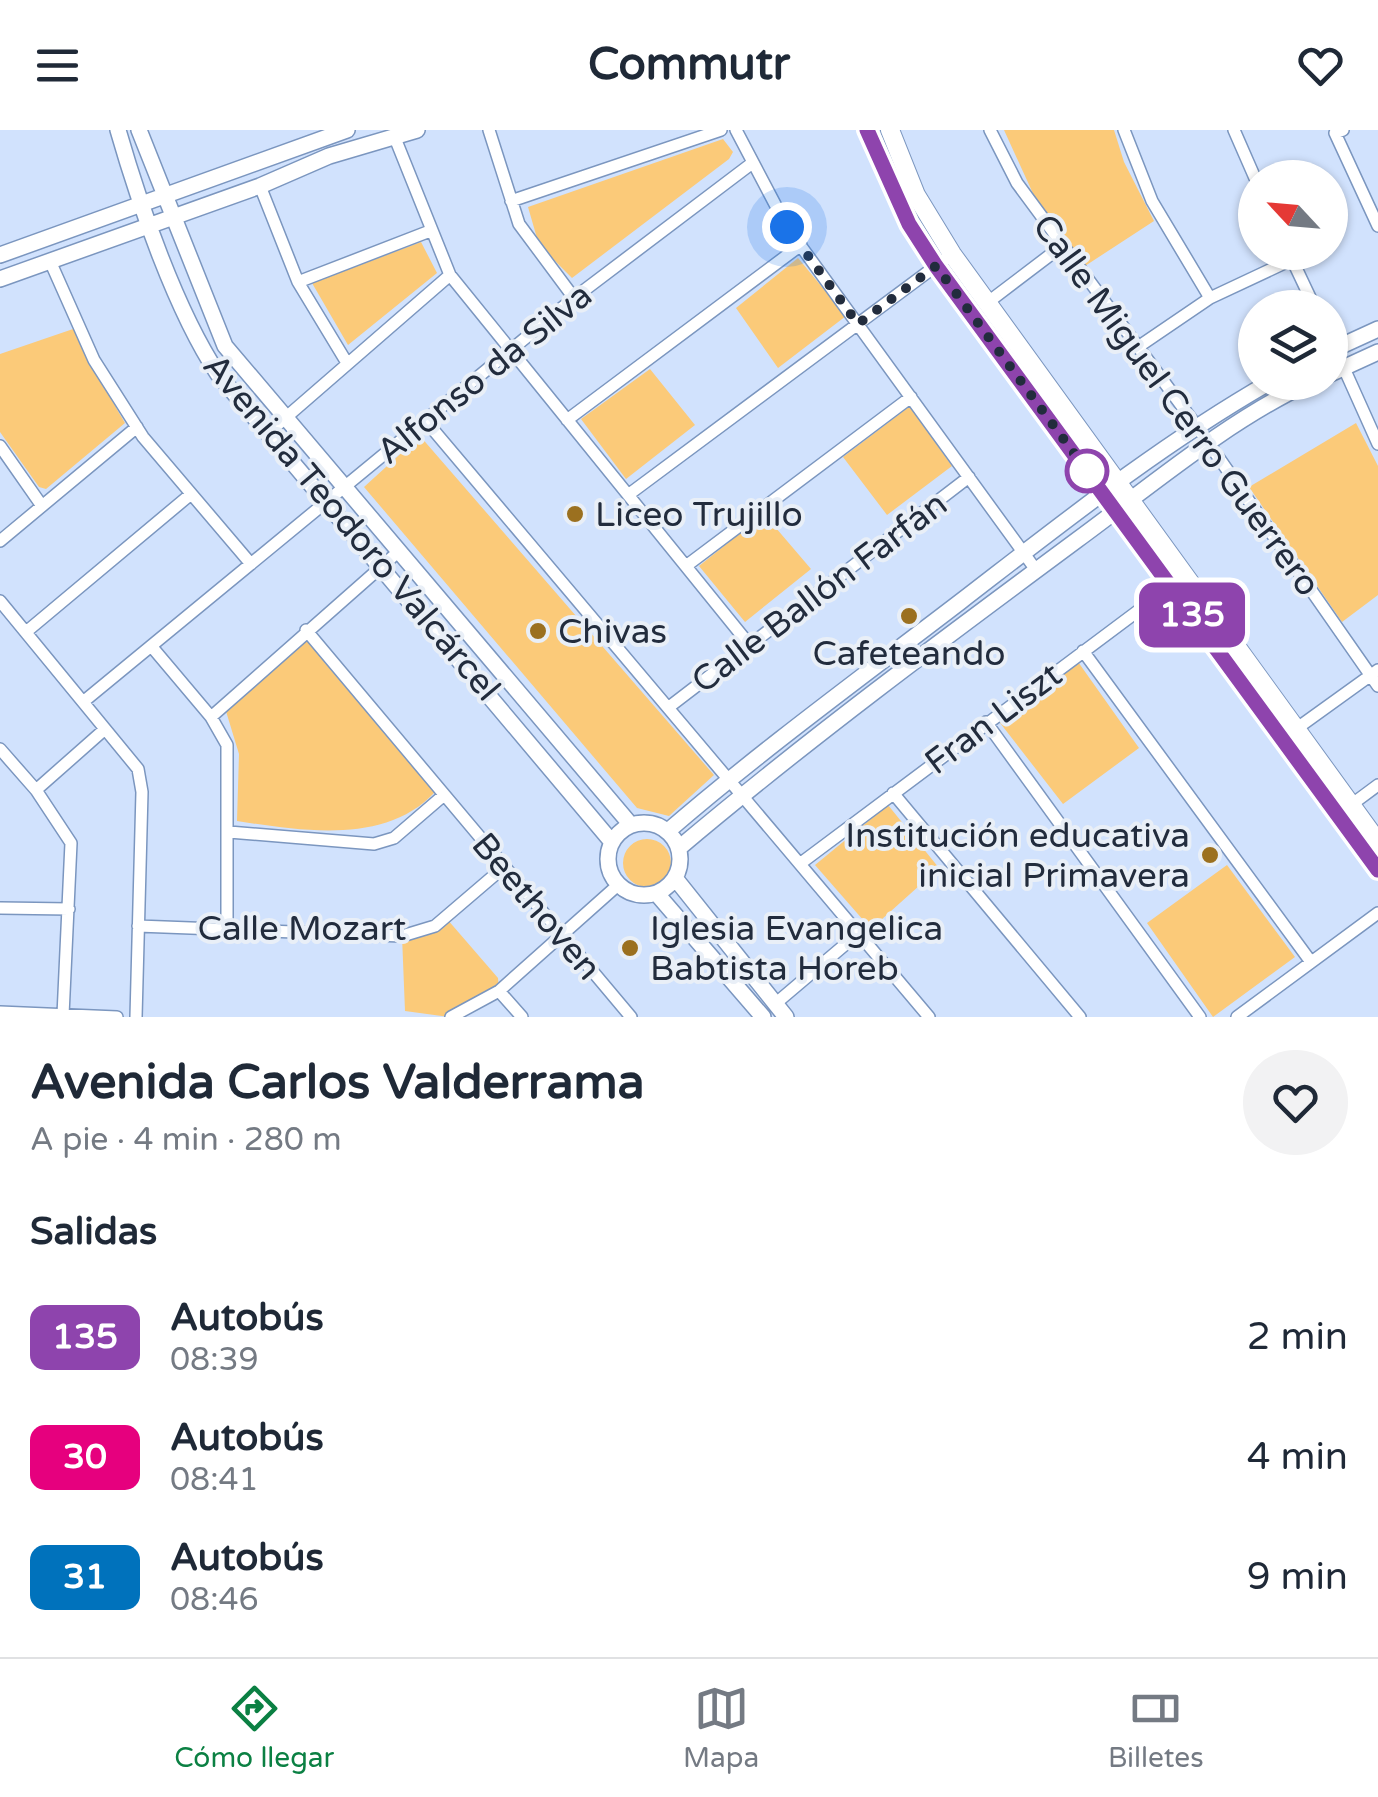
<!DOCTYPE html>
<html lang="es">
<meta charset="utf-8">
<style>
:root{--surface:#fff;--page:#f2f2f3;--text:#1f2937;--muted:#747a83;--line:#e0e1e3;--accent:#0b8043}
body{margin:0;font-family:"Varela Round",sans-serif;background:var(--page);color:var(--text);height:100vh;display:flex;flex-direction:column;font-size:38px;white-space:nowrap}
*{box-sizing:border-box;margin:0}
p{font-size:32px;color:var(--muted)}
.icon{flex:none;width:55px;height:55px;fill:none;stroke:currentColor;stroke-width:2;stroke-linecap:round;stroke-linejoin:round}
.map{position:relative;height:887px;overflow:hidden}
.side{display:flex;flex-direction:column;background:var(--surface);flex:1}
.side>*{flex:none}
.badge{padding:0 20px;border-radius:15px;font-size:35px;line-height:65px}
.needle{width:65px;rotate:296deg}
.tools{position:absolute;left:1238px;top:30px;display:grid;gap:20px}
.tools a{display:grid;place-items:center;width:110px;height:110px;border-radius:50%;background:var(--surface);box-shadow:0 2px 8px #0004;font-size:50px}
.you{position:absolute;width:50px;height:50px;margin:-25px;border:8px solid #fff;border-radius:50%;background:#1a73e8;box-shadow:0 0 0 15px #1a73e833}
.map>.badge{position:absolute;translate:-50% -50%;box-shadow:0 0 0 5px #fff}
h2{padding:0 30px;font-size:38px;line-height:90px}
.round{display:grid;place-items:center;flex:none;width:105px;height:105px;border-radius:52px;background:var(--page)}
.head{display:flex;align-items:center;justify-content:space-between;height:170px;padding:0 30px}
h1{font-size:48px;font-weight:700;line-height:75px}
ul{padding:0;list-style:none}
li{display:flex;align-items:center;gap:30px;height:120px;padding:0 30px}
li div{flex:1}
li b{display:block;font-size:38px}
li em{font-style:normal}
li .badge{min-width:110px;font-weight:700;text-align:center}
header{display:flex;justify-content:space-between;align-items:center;height:130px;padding:0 30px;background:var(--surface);font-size:45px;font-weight:700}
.tab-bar{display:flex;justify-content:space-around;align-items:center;height:140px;border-top:2px solid var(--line);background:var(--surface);font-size:28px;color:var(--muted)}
.tab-bar a{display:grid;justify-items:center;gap:5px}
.tab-bar .current{color:var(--accent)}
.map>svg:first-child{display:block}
.green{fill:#fbca79}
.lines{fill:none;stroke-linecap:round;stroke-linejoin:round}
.street-casing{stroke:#7b96bf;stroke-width:14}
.secondary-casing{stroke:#7b96bf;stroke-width:18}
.primary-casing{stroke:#7b96bf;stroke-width:20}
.street{stroke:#fff;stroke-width:11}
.secondary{stroke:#fff;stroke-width:15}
.primary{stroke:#fff;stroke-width:18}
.line-casing{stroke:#fff;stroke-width:22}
.line{stroke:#8e44ad;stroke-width:15}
.walk{stroke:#222c3d;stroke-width:10;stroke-dasharray:0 18}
.stop-dot{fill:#fff;stroke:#8e44ad;stroke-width:5}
.poi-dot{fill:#9b701f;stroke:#e9eff7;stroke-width:4}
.labels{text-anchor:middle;stroke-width:8;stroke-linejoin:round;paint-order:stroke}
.street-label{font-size:35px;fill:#222c3d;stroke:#e9eff7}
.poi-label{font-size:35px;fill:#222c3d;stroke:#e9eff7;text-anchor:start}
</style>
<header><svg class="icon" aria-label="menu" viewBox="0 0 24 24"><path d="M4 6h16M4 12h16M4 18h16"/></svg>Commutr<svg class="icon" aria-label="heart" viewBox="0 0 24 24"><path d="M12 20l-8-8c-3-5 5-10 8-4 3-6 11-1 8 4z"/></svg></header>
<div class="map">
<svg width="1378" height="887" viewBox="0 0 1378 887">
<rect width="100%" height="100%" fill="#d1e2fd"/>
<path class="green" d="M1004,0H1114L1124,32L1154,91L1085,136L1036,70Z
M723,9L733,22L729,29L572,148L539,115L528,77Z
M421,112L437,143L348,215L312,153Z
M798,128L846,186L778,238L736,178Z
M76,198C94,229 105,261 125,293L46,359L39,357L0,302V224Z
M650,239L695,295L626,349L581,289Z
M910,276L952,336L887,385L843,327Z
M1356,293L1378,336V465L1342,492L1249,357Z
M420,306L714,645L669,686L637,678L364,357Z
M764,384L811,439L745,492L699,436Z
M308,509L435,662C386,715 302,701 237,691L239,624L225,578Z
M1076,529L1139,618L1063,674L997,589Z
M888,675L939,738L871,799L815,735Z
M623 733a24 24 0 1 1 48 0a24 24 0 1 1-48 0Z
M1227,735L1295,827L1213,887L1147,793Z
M447,789L498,848L499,861L449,887L405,881L402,806Z"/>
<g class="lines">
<g class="street-casing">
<path id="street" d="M489,0L519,94L574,168
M736,0L787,97L1036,440
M990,0L1017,53L1198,298L1378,556
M1124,0L1152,71L1210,168
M1234,0L1255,48
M1343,0L1335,3L1378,96
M395,8L450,145L748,513
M260,56L298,152L347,233
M511,71L721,0
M1289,123L1315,178
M50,131L94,230L143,307L251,434
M298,152L430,101
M987,173L1062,116
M1330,207L1378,314
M1138,217L1210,168L1291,130
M425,290L929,887
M567,290L801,115
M268,303L450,145
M0,316L42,376
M628,365L952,124
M0,411L137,297
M686,436L911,267
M0,471L138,639L142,662L136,887
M306,500L631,887
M26,502L191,364
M152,517L211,587L227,615V799
M1083,521L1311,832
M83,572L574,168L751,34
M669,577L969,347
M211,587L398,422
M986,592L1200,887
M1296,599L1378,540
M0,619L36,660L71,713L63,885
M36,660L105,599
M893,663L1080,887
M1351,675L1378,655
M229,702L374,714L394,708L444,665
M801,733L1174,454
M0,778L69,779
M138,796L402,806L435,796L504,737
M499,861L522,887
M775,874L860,802
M0,882L117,887
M451,887L499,861L618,755
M1237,887L1378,783"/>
</g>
<g class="secondary-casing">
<path id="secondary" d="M118,0C139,73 176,181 218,244L611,711
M139,0L225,216L631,695
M0,125L347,0
M0,149L260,56L329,26L417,0
M1330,221L1378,199
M1330,244L1378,222
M608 729a36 36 0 1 1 72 0a36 36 0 1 1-72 0Z
M668,701C762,620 862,547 960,472C1060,395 1160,315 1270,252
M679,718C807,610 942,510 1077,410C1152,355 1226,292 1310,252
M675,748L786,887
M657,764L763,887"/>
</g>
<g class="primary-casing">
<path id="primary" d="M867,0L909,94L936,136L1378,740
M890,0L916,65L952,124L1378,712"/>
</g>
<use href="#street" class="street"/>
<use href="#secondary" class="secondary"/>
<use href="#primary" class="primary"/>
</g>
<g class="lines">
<g class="line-casing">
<path id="line" d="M867,0L909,94L936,136L1378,740"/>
</g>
<use href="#line" class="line"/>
<path class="walk" d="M787,97L858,194L936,136L1087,341"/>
</g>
<circle class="stop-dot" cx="1087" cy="341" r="20"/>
<g class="poi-dot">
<circle cx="575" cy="384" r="10"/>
<circle cx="909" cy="486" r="10"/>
<circle cx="538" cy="501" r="10"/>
<circle cx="1210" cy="725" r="10"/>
<circle cx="630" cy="818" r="10"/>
</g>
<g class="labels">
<g class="street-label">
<text transform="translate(484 243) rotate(-39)" y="12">Alfonso da Silva</text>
<text transform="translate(1177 275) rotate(54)" y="12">Calle Miguel Cerro Guerrero</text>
<text transform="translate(352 397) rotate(50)" y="12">Avenida Teodoro Valcárcel</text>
<text transform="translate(819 462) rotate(-37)" y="12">Calle Ballón Farfán</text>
<text transform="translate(993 588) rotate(-37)" y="12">Fran Liszt</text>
<text transform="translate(537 776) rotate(50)" y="12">Beethoven</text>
<text x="302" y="810">Calle Mozart</text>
</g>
<g class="poi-label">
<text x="595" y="396">Liceo Trujillo</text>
<text x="558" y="513">Chivas</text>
<text x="909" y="535" text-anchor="middle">Cafeteando</text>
<text x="1190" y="717" text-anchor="end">Institución educativa<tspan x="1190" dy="40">inicial Primavera</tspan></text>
<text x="650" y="810">Iglesia Evangelica<tspan x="650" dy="40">Babtista Horeb</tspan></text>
</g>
</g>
</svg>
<div class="tools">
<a><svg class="needle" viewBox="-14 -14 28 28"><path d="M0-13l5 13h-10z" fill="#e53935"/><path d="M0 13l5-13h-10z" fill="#747a83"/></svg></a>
<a><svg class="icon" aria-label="layers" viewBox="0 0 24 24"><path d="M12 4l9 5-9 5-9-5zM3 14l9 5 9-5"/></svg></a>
</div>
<div class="you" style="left:787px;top:97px"></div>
<b class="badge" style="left:1192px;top:485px;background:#8e44ad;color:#fff">135</b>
</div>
<section class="side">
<div class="head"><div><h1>Avenida Carlos Valderrama</h1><p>A pie · 4 min · 280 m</p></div><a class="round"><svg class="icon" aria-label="heart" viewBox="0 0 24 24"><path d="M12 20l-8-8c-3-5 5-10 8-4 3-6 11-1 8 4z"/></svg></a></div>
<h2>Salidas</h2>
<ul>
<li><span class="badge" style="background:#8e44ad;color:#fff">135</span><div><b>Autobús</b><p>08:39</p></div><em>2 min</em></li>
<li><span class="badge" style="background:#e6007e;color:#fff">30</span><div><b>Autobús</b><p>08:41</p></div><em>4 min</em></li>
<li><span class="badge" style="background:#0072bc;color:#fff">31</span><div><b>Autobús</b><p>08:46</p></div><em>9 min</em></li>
</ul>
</section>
<nav class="tab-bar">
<a class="current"><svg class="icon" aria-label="directions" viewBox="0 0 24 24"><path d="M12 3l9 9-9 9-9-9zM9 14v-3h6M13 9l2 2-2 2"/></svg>Cómo llegar</a>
<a><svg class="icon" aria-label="map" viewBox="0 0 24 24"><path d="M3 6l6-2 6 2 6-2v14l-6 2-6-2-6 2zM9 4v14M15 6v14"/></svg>Mapa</a>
<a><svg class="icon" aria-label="tickets" viewBox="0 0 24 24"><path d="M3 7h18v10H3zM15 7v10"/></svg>Billetes</a>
</nav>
